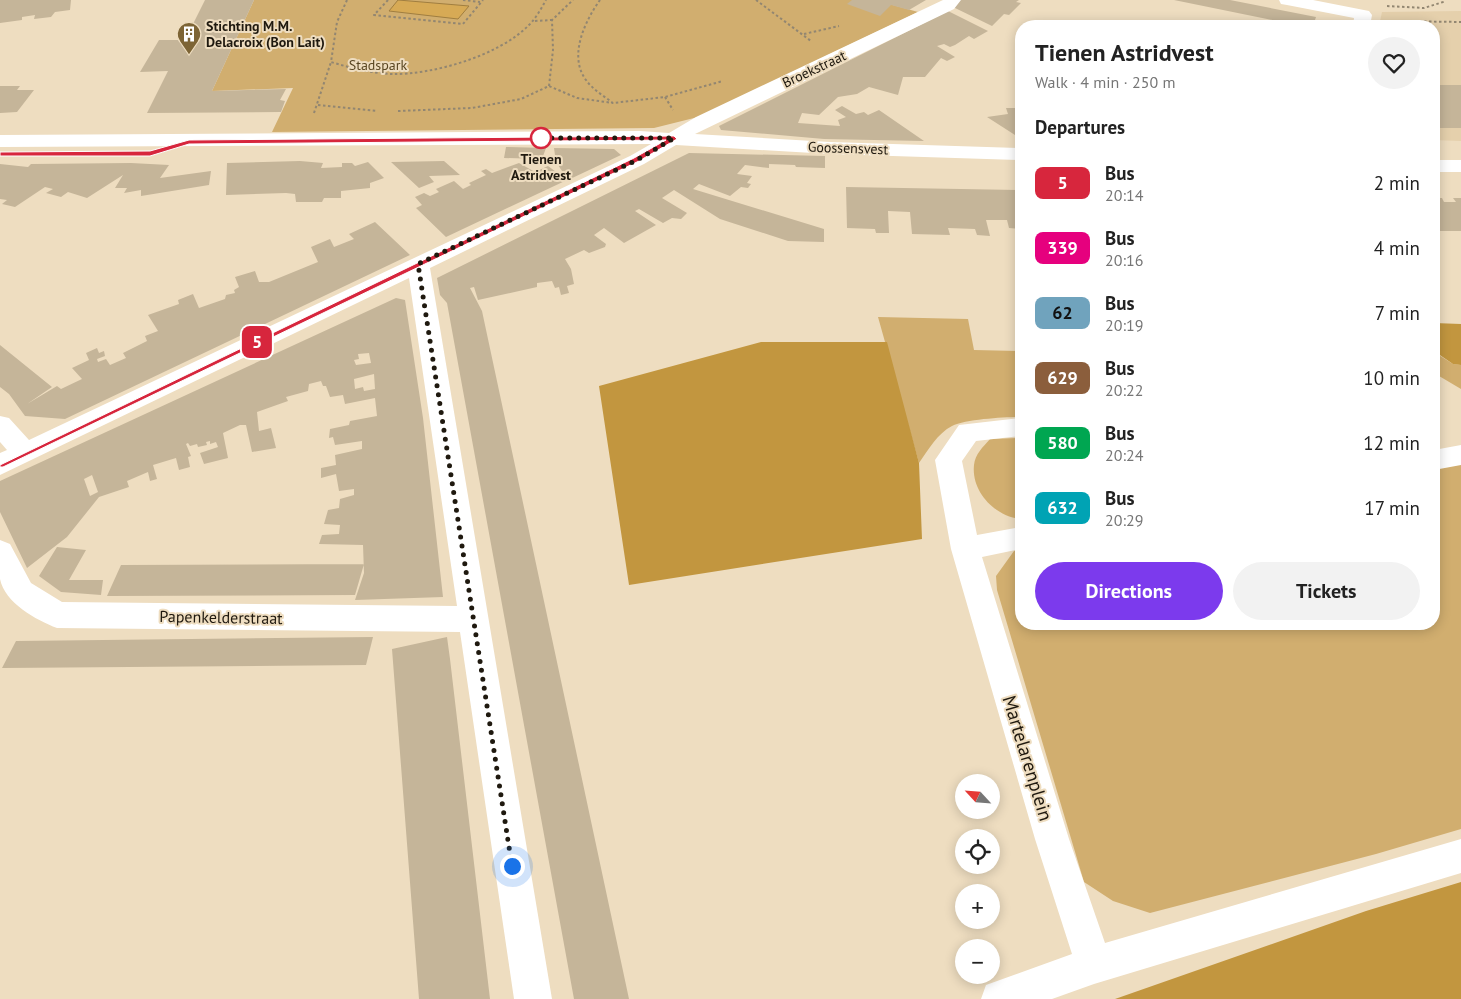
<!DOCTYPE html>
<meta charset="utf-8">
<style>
:root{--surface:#fff;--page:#f2f2f2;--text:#222;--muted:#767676;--accent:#7c3aed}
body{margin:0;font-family:"PT Sans",sans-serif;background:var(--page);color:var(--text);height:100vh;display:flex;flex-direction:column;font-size:19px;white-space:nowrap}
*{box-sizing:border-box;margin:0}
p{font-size:16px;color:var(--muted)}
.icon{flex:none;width:28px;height:28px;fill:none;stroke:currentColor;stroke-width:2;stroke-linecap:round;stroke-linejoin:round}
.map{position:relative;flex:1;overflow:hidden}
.sheet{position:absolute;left:1015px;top:20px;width:425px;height:610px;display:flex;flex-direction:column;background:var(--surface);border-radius:20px;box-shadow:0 2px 12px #0003}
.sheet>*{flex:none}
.badge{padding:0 10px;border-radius:8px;font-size:18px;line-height:32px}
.needle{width:32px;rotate:296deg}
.tools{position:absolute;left:955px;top:774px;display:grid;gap:10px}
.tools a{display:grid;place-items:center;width:45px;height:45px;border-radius:50%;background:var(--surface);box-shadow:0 2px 12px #0003;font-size:25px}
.you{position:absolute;width:25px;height:25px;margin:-12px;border:4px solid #fff;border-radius:50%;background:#1a73e8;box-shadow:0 0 0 8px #1a73e833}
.map>.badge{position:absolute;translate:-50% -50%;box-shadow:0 0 0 2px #fff}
h2{padding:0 20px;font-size:19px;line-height:45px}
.round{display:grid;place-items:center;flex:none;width:52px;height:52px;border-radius:26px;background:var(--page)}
.headline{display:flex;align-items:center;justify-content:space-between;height:85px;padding:0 20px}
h1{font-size:24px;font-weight:600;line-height:38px}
.action{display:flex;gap:10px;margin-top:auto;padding:10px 20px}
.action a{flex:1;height:58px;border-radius:30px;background:var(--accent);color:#fff;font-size:20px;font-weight:600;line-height:58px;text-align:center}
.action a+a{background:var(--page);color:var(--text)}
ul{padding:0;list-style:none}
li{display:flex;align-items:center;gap:15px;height:65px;padding:0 20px}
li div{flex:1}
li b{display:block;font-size:19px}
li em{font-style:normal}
li .badge{min-width:55px;font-weight:700;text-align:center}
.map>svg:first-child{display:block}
.built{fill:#e5d0ac}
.green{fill:#d1ae6f}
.forest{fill:#c2963f}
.water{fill:#d7aa55;stroke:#a07e40}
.building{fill:#c5b599;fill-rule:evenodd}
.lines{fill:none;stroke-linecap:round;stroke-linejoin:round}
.path{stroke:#928671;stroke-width:2;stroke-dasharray:2.5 2.5;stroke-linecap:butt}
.minor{fill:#fff;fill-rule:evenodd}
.line{fill:#d7263d;stroke:#fff}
.walk{stroke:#1f190f;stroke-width:5;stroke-dasharray:0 9}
.stop-dot{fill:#fff;stroke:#d7263d;stroke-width:2.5}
.labels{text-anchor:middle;stroke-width:4;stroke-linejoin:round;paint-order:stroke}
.far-poi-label{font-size:14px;font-weight:bold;fill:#1f190f;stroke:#eeddc0;text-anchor:start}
.far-park-label{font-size:14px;fill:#594622;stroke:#eeddc0}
.far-street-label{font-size:14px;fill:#1f190f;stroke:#eeddc0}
.far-stop-label{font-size:14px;font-weight:bold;fill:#1f190f;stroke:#eeddc0}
.street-label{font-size:16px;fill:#1f190f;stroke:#eeddc0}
.near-street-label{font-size:19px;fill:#1f190f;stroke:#eeddc0}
</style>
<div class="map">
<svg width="1461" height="999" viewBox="0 0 1461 999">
<rect width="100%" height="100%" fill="#eeddc0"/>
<path class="built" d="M1461,11V141L1434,140V26H1379L1382,12Z"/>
<path class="green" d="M254,0H875L918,12L698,117L654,128L272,132L293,88L212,91Z
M878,317L968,319L974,350L1021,351V417C1006,417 966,419 952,426C938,433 928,450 919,463Z
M1434,352L1453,364L1461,365V389L1434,373Z
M1021,438V519C996,517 971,492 974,465C975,454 983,447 990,439Z
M1461,464V829L1376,854L1150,913L1113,901L1084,882L997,590L996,576L1014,551L1021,549V624H1434V469Z"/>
<path class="forest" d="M1434,323L1461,324V365L1453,364L1434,351Z
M761,342H887L919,463L922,539L629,585L599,386Z
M1461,882V999H1115L1366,911Z"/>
<path class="water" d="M398,0L469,6L458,19L389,11Z"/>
<path class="building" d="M0,0H71L70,10L55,12L51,17L34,19L35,15L22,17V20L0,23Z
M205,0H254L212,91L286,89L280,100L285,101L281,112L147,113L168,71L140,72L159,40H184L189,31H182L186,26H192Z
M852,0H926L909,10L891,5L880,16L847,4Z
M960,0H1019L1016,2L1021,3L1009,15L1004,14L992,26L953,7Z
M1174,0H1230L1316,17L1313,26H1302Z
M948,11L988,31L974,39L969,36L955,45L950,47L944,44L937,46L955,57L947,61L941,58L925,77H903L898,95L869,87L857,94L838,97L819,115L802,113L798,123L840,126L838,120L846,117L835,110L842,106L856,114L864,112L868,115L879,110L924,141L824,139L721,130L719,126Z
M1434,85H1461V128H1435L1434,126Z
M0,86H20L17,90H34L17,112L0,113Z
M1006,108H1021V132L1015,135L987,117L1008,114Z
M506,147L546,148L542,159L504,158Z
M554,148L614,149L621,155L568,180L556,162Z
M689,153L825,156V168L796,167L795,165L769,164V168L745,165L737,174L752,176L747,183L751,184L748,188L741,187L730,196L699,184L693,189L824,229V242L788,241L720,219L674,190L662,198L687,213L681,219L672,218L663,223L639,209L635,211L656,225L624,243L604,228L594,235L606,244L605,247L589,253L584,250L565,259L571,269L574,284L567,286L569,293L561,295L559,287L555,288L552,281L537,283V287L478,300L474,287L470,288L482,311L629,999H574L447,303L440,295L437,278Z
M300,161L323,163L321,168L342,167V163H352L355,166L368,162L384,178L370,183V188L341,191V198H324L322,202H296L295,194L286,193L226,195L227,163Z
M444,161L460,175L429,176L434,182L419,188L391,162Z
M131,163L169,165L160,178L211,171L209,185L141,196V190L124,193L127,188H115L123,175L87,198L68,192L61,197L46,193L53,189L45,187L15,207L2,204L7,200L0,199V164L28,167L31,164Z
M519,163L535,172L548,166L567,180L446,237L416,208L422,205L415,197L424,193L430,196L439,192L436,189L454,181L463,189L471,185L469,183L486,175L481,171L486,169L492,173Z
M846,187L1021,190V229L1009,228L1007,220H986L990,236L977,235L975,229L948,228L950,235L912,234L910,212L888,211L889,233H876L875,229L847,228Z
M1434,198H1442L1444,202H1456L1453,198H1461V231H1434Z
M375,222L410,255L65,419L25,416L9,394L0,387V345L52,387L27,404L57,386L61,389L82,379L72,368L89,360L86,353L97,348L99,353L104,351L105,356L97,359L98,362L106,359L110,365L126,358L123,353L147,341L145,336L158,331L148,315L179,304L178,300L193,294L199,308L225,299L226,295L235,293L234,290L239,287L235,277L255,271L259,282H269L318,262L311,247L330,239L334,247L354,239L349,234Z
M396,298L405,300L423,418L443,597L355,600L364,573L363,545L319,544L322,535L339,534L340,525L324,524L328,510L339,508L340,499L354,495V489L339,491L336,474L321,478V468L336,465L335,455L362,449V441L335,445L333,437L329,438L330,429L349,425L350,421L377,416L375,398L345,404L343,395L330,397L326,386H323L321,381L309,384L308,391L286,397L288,401L257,412L259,431L271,428L276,448L252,452L246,425H240L223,433L228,458L204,464L200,453L218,447L216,442L210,444V441L206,442L207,445L198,447L197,444L190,446L188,443L186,444L191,456L188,457L190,467L179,470L176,458L153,465L157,479L150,481L148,472L127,481L129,487L99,497L67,537L27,568L0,512V481ZM369,353L371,363L356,365L354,360L359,359L358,354ZM374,374L375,389L364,391L363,387L355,389L354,379ZM92,475L98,492L90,496L84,479Z
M57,547L86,550L69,580H103L101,595L61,592L39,576Z
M364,564L355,595L107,596L121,565Z
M373,637L366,665L2,668L16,641Z
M447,637L450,659L490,999H419L392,649Z"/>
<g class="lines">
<path class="path" d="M347,0L337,22L331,62C351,68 370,73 391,74C432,75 499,56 529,25C536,18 541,9 546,0
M388,0L374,15L463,24L483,0
M463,0L480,2
M600,0C585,21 568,56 586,80C593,90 604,96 613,103L665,97L723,81
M756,0L811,41
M1387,6L1424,8L1443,2V0
M535,21L552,20
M1389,21L1461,22
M804,34L839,26
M549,86L553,50L552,20L573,0
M665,97L673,110
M318,105L377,111
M398,111L472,108L521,99L549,86L577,98L613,103
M314,113L331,62"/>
<path class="minor" d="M943,0H961L954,9L695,134L830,142L1021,148V160L830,154L676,145L644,164L430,268L552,999H514L460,632L57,628C36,620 5,603 0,579C0,567 0,553 0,540L10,544L31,583L62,602L457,606L409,278L0,475V453L7,450L0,442V416L9,418L29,440L630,156L651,144L0,147V135L640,131L669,133L696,117Z
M1279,0H1313L1369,11L1372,15L1370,26H1353L1354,18L1287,5L1281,4Z
M1434,160H1461V172H1434Z
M1021,418V436L976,441L962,461L977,535L1021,527V549L982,557L1069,839L1105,943L1461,839V873L1094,984L1052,999H981L986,985L1072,954L1035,839L951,549L935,460L959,425Z
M1461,445V465L1434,470V450Z"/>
</g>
<path class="line" d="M674,136L677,139L639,161L3,467H0V465L634,158L666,140L189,144L150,156H0V152L150,151L189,140Z"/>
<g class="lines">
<path class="walk" d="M512,866L418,264L637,160L674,138H541"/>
</g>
<defs>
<g id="building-pin" transform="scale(1.25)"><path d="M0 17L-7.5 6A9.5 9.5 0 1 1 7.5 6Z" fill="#7d6435" stroke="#eeddc0"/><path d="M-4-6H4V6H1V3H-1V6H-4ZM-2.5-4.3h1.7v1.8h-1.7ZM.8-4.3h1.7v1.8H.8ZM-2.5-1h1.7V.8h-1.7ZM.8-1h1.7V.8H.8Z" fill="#fff"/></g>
</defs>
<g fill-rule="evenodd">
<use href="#building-pin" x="189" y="34"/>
</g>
<circle class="stop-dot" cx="541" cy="138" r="10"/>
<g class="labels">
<g class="far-poi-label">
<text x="206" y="31">Stichting M.M.<tspan x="206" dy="16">Delacroix (Bon Lait)</tspan></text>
</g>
<g class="far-park-label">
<text x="378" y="70">Stadspark</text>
</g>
<g class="far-street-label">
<text transform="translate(814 69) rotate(-25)" y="5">Broekstraat</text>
<text transform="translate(848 148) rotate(2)" y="5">Goossensvest</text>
</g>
<g class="far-stop-label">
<text x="541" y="164">Tienen<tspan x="541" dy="16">Astridvest</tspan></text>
</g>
<g class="street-label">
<text transform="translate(221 617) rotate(1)" y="6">Papenkelderstraat</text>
</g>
<g class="near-street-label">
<text transform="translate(1028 758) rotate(73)" y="7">Martelarenplein</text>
</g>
</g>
</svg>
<div class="tools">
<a><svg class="needle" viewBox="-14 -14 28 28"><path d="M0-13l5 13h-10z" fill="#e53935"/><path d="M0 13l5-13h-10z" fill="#767676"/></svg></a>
<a><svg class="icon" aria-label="locate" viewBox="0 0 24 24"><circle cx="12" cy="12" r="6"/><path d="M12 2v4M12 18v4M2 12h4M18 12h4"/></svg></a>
<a>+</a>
<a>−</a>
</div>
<div class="you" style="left:512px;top:866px"></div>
<b class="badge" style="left:257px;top:342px;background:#d7263d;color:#fff">5</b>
<section class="sheet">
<div class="headline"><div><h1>Tienen Astridvest</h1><p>Walk · 4 min · 250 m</p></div><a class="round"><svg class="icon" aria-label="heart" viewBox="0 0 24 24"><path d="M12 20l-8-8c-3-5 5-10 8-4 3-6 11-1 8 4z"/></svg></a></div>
<h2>Departures</h2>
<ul>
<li><span class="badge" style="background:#d7263d;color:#fff">5</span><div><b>Bus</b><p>20:14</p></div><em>2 min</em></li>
<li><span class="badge" style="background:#e6007e;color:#fff">339</span><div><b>Bus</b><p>20:16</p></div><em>4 min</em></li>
<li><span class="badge" style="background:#70a3bd;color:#111">62</span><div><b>Bus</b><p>20:19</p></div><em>7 min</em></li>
<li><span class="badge" style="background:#8b5e3c;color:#fff">629</span><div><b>Bus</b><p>20:22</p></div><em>10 min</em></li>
<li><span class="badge" style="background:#00a651;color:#fff">580</span><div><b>Bus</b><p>20:24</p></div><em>12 min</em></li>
<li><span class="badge" style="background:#00a3b4;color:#fff">632</span><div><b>Bus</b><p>20:29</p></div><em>17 min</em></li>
</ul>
<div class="action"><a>Directions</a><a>Tickets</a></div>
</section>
</div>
